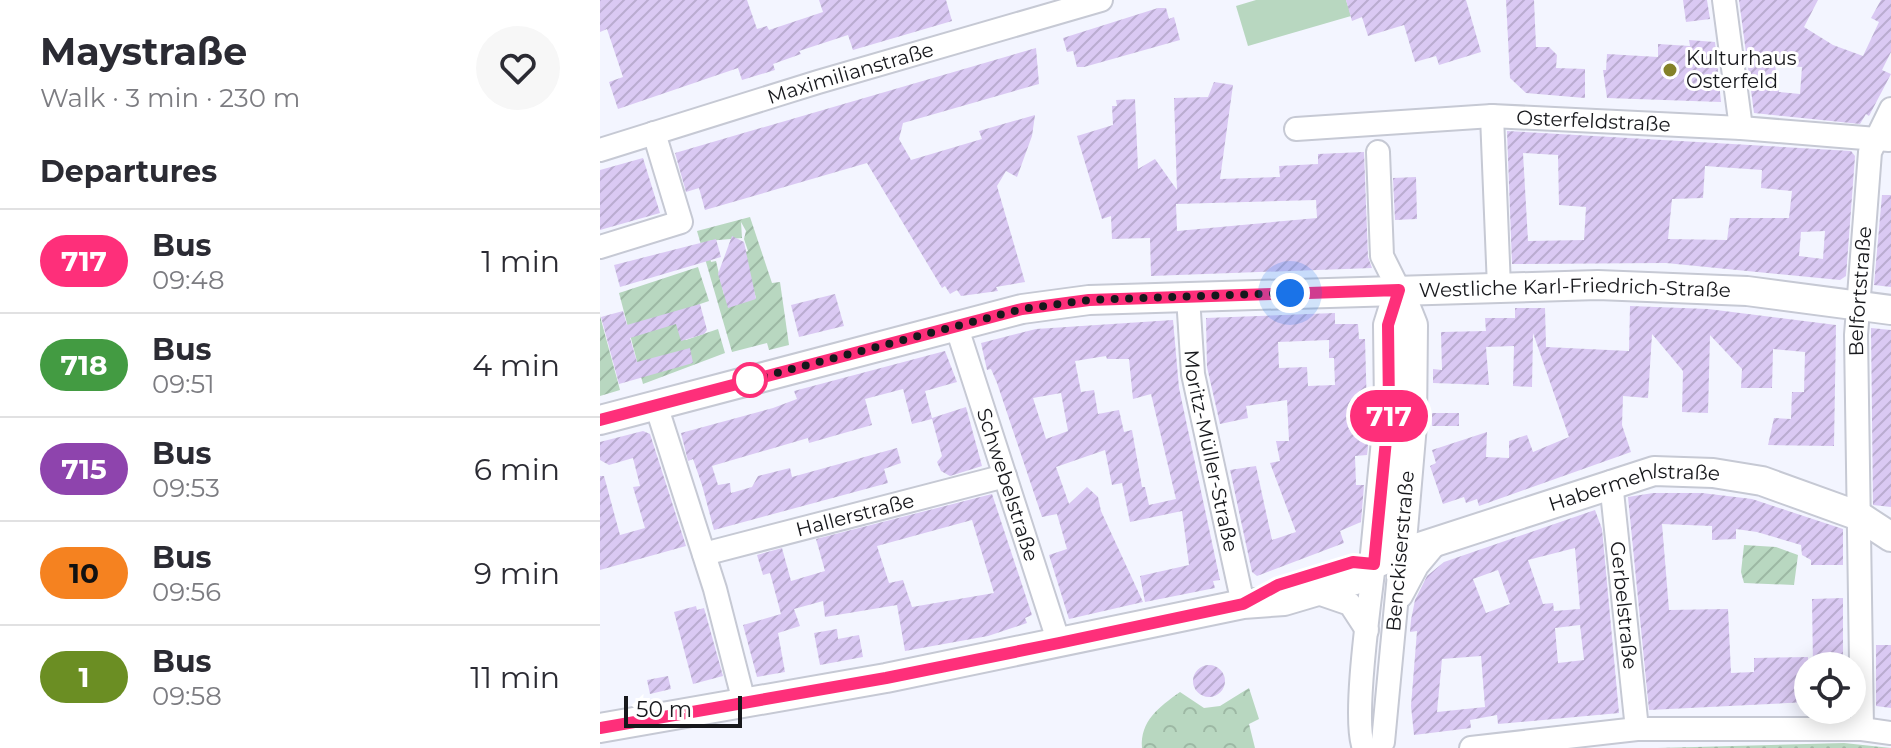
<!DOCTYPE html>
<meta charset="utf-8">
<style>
:root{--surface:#fff;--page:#f7f7f7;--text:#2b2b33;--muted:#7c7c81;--line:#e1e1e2}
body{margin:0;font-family:Montserrat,sans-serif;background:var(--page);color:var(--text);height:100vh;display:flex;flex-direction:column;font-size:30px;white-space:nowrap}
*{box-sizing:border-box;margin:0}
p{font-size:26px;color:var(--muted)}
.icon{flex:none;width:44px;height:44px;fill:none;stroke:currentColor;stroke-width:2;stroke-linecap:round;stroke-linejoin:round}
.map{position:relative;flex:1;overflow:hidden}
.drawer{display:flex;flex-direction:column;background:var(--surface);width:600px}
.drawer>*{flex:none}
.badge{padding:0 16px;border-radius:26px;font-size:28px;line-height:52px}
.controls{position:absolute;left:1194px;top:652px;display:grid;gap:16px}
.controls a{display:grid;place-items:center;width:72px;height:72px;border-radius:50%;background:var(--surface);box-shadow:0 4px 20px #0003;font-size:40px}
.scale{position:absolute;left:24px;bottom:20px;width:118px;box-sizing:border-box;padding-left:8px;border:4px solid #17181c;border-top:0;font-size:22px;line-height:28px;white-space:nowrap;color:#17181c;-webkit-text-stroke:6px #fff;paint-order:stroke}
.you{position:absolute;width:40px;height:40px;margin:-20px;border:6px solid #fff;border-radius:50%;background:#1a73e8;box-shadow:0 0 0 12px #1a73e833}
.map>.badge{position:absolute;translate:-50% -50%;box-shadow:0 0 0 4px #fff}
h2{padding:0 40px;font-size:30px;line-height:72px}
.round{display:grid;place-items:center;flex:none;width:84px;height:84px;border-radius:42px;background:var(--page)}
.summary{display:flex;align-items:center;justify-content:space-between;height:136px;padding:0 40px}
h1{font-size:38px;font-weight:700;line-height:60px}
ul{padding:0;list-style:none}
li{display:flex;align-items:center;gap:24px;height:104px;padding:0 40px;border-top:2px solid var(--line)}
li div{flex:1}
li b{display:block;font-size:30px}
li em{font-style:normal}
li .badge{min-width:88px;font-weight:700;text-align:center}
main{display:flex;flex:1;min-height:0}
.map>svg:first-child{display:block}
.grass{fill:url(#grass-dots)}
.park{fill:url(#park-crowns)}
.garden{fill:url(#garden-furrows);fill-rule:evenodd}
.pitch{fill:#b8d7c0}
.building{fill:url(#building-hatch);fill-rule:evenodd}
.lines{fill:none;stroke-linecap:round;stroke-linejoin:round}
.minor-casing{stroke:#c6c9d4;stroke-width:26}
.major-casing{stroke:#c6c9d4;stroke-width:32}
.minor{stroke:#fff;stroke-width:22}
.major{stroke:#fff;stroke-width:28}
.line-casing{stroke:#fff;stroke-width:18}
.line{stroke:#fe2f7a;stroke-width:12}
.walk{stroke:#17181c;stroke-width:8;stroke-dasharray:0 14.4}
.poi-dot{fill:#848129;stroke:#fff;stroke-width:3}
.stop-dot{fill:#fff;stroke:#fe2f7a;stroke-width:4}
.labels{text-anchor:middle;stroke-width:6;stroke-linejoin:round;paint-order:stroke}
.poi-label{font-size:20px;fill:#17181c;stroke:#fff;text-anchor:start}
.street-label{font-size:20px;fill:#17181c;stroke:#fff}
</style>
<main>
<section class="drawer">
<div class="summary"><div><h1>Maystraße</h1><p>Walk · 3 min · 230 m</p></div><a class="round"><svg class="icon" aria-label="heart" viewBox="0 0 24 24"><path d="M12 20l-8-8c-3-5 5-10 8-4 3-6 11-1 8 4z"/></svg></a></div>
<h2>Departures</h2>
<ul>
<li><span class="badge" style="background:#fe2f7a;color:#fff">717</span><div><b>Bus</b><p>09:48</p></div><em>1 min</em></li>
<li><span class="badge" style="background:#439b42;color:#fff">718</span><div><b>Bus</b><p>09:51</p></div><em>4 min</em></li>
<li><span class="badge" style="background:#8e44ad;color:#fff">715</span><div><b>Bus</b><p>09:53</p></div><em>6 min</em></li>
<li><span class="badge" style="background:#f58220;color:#111">10</span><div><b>Bus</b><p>09:56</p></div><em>9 min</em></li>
<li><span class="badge" style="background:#6b8e23;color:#fff">1</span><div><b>Bus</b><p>09:58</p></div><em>11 min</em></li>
</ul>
</section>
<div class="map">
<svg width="1291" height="748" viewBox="0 0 1291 748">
<defs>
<pattern id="grass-dots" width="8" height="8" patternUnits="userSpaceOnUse" patternTransform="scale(2)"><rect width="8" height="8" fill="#b8d7c0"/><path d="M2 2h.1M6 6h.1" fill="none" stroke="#9db8a4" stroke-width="1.8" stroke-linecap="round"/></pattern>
<pattern id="park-crowns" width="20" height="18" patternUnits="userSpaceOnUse" patternTransform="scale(2)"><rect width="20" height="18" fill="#b8d7c0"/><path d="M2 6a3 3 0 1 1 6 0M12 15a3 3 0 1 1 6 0" fill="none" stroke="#9db8a4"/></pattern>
<pattern id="garden-furrows" width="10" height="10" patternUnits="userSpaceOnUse" patternTransform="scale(2)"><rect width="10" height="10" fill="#b8d7c0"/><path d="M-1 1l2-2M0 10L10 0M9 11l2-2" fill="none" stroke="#9db8a4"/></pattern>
<pattern id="building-hatch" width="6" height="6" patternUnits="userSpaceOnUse" patternTransform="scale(2)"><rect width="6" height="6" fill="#dac9f3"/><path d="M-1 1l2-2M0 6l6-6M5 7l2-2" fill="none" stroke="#baacd0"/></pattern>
</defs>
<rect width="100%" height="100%" fill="#f3f5ff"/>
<path class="grass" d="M1244,743L1291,748H1057Z"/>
<path class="park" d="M649,688L659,719L649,724L655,748H542C540,721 559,707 580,692L604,708L620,706Z"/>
<path class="garden" d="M150,217L172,283L180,282L189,345L169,350L167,343L132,352L97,231ZM141,222L146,231L144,239L148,251L143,253L156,298L124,295L116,261L111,262L107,241L142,238Z
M98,267L109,301L100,304L83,337L86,340L118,329L125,353L43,384L19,293Z
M0,316L20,390L0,396Z
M1144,545L1176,547L1198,555L1194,585L1144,583L1141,572Z"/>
<path class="pitch" d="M656,0H746L751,16L648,46L636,6Z"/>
<path class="building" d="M0,0H147L157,29L167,26L169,30L223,12L219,0H346L352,21L253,50L248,35L199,51L201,54L173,64L175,70L142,80L138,68L18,109L9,82L23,77L7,29L0,32Z
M746,0H866L881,52L839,65L836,56L815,62L804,25L768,36L762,17L752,21Z
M906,0H934L936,47H949L957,55L956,68L985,69V98L926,93L910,78Z
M1083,0H1107L1110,19L1086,22Z
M1139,0H1218L1204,27L1233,45L1263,56L1279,22L1271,18L1281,0H1291V52L1282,70L1291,74L1269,116L1266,114L1260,124L1154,113ZM1175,65L1202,67L1200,94L1179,92Z
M558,8H566L569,19L574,17L580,40L484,67H477L473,51L467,52L463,38Z
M1089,40L1115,42L1121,102L1007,98L1003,70H1006L1007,54L1058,57V44L1090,46Z
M436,48L439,84L303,123L299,139L311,160L382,139L379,131L435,115L432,136L417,177L406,171L397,186L425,282L396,287L398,291L361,296L357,290L350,294L345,286L342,288L267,163L105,210L99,188L86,192L75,153Z
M614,82L633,85L620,179L680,177L679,166L718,164V154L764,152L768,257L772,268L551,276L550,238L512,239L511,216L502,219L477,136L513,125L512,106H517L516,100L535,99L538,169L555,159L577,190L574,98L608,97ZM716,200L717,218L577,231L576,204Z
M907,131L1251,151L1255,156L1246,276L1240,280L1066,263L912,264ZM923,153L958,155L959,205L986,207L984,240L928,241ZM1105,166L1162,170L1161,188L1192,191L1189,218H1130L1127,240L1068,239L1072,199L1103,198ZM1225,231L1223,259L1199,256L1201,232Z
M43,158L60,213L0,230V170Z
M816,177L817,219L795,220L793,178Z
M1282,195H1291V287L1274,285Z
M132,236L144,242L156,299L128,308L118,274Z
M116,239L121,257L20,287L14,265Z
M235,294L244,326L199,337L191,305Z
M100,304L107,330L104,334L81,341L76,324L30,338L37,362L90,348L93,363L19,384L1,317L23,311L27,325Z
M1030,306L1108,309L1236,325L1234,446L1168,445L1174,418L1191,419L1192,392H1204L1205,352L1173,349L1172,388H1141L1142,369L1110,335L1108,413L1082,412L1083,371L1052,334L1048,398L1023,396L1022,425L1031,452L879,506L877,499L866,503L864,497L843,504L830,466L836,463L832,450L887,432L886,457L909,458V441L927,435L933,452L969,437L933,333L932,387L913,386L914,346L886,347L889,385L833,383V369L842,370L841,332L886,331L885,318H915V308H945L946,347L1029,351Z
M735,313V324H758L759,339H765L768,447L767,455L755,456L756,485H764L761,522L740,531L744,543L657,576L652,572L630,470L656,466L672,540L696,532L670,463L680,461L676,441H689L687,400L646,406L648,418L620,424L607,367L606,318ZM729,340V358H734L735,385L708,386L707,367L679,368L678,342Z
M573,320L579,388L620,580L613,581L615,588L545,602L540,576L589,565L582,511L530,522L522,483L512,485L505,450L456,467L469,504L487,487L498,497L501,511L543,602L469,619L449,555L467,549L457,514L442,517L397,383L391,369L387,370L381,343L436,329ZM506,356L507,359H529L533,399L551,394L576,499L549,505L545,487H542L532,430L524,432L519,410L498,414L494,390L481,392L475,361ZM461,393L468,431L446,439L433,398Z
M1271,328L1291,330V507L1273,505Z
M345,351L357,382L325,391L332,418L366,407L382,466L350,476L341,471L337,462L342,456L332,419L312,424L303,389L265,399L272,425L209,443L208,438L112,466L118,485L130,483L131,493L152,487L158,476L190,468L192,477L297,448L301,463L284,469L288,483L114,530L102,485L93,459L88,461L81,433L173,408L197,399L194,391Z
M832,413H859V426H832Z
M43,431L50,434L86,546L0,570V476H4L20,535L45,528L33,487L40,486L33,458L9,465L0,460V442Z
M1053,493H1102L1152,499L1243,529V565H1211V560L1202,555L1201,545L1157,532L1136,529V539L1112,540V526L1062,524L1069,610L1128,609L1131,673L1154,672V658L1208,657V702L1049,710L1028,497Z
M392,494L432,615L425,618L427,623L388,636L305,651L297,605L225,617L223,601L194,609L200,626L178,633L185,672L157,677L143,625L181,614L170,573L163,575L157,555L182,548L191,581L225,571L216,539ZM372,520L394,593L312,607L303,580L289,583L277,546Z
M995,510L1002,529L1019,713L898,724L897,715L870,720L871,728L814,735L811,706L817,631L810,632L811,620L815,600L827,576L844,562ZM975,548L980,609L954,611L953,603L943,604L928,560ZM898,570L910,604L886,613L873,579ZM980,625L984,660L958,663L955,628ZM881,656L885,707L837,712L842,659Z
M1243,598V666H1213L1212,599Z
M96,606L97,610L104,608L123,676L93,684L74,612Z
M237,629L238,639L259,635L263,657L220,665L214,633Z
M1276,645H1291V708L1276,706Z
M593 681a16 16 0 1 1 32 0a16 16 0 1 1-32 0Z
M68,676L71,689L50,694L47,680Z"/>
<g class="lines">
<g class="minor-casing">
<g id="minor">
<path d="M1124,0L1141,128"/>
<path d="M892,116L899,287"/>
<path id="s1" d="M696,129L892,116L1141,128L1289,140"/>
<path id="s2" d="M0,150L218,82L501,0"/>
<path d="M778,152L782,256L799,290"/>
<path d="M0,247L81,222L54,133"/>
<path id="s3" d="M588,297L593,374L643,604"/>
<path id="s4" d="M356,325L459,643"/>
<path d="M56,405L115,589L144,702"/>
<path id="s5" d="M1011,482L1037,729"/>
<path id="s6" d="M104,554L405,476"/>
<path d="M718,593L750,604L767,630"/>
<path d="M801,596L817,566L838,541"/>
<path id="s7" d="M1262,729L1256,335L1270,152L1291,109"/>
<path d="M764,748C752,721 770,599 774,564"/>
<path d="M779,748L783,742L801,553"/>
<path d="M871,748L1037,729H1262L1291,733"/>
</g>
</g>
<g class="major-casing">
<g id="major">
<path d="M799,290L813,325L812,425L801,553"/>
<path id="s8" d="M0,420L422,309L489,300L998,285L1147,291L1291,310"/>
<path d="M774,564L789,409L788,325L799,290"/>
<path id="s9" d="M0,728L286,678L643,604L684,601L755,580L774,564L801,553L1054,471L1113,473L1162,481L1259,516L1291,537"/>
</g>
</g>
<use href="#minor" class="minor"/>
<use href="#major" class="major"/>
</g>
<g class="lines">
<g class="line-casing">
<path id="line" d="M0,420L422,309L489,300L799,290L788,325L789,409L774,564L753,562L678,585L643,604L459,643L286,678L0,728"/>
</g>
<use href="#line" class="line"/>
<path class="walk" d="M150,380L422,309L489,300L690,293"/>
</g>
<circle class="poi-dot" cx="1070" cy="70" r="8"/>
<circle class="stop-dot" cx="150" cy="380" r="16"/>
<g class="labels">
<g class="poi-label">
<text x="1086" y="65">Kulturhaus<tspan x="1086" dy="23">Osterfeld</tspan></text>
</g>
<g class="street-label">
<text dy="7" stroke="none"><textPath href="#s2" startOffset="262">Maximilianstraße</textPath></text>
<text dy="7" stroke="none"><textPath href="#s1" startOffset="298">Osterfeldstraße</textPath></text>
<text dy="7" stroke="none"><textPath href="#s8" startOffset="990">Westliche Karl-Friedrich-Straße</textPath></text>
<text dy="7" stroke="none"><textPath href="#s7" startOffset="438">Belfortstraße</textPath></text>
<text dy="7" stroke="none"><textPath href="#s3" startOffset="156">Moritz-Müller-Straße</textPath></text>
<text dy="7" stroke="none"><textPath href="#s4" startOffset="168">Schwebelstraße</textPath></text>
<text dy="7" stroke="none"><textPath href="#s9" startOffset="1068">Habermehlstraße</textPath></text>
<text dy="7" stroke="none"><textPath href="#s6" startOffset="156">Hallerstraße</textPath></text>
<text transform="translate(800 551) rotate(-85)" y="7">Benckiserstraße</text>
<text dy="7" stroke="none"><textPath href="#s5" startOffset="124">Gerbelstraße</textPath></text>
</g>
</g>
</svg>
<div class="controls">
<a><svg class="icon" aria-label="locate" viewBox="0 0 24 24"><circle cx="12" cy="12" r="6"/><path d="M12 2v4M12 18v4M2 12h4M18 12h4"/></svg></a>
</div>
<div class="scale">50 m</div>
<div class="you" style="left:690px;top:293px"></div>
<b class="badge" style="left:789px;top:416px;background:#fe2f7a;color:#fff">717</b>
</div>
</main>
